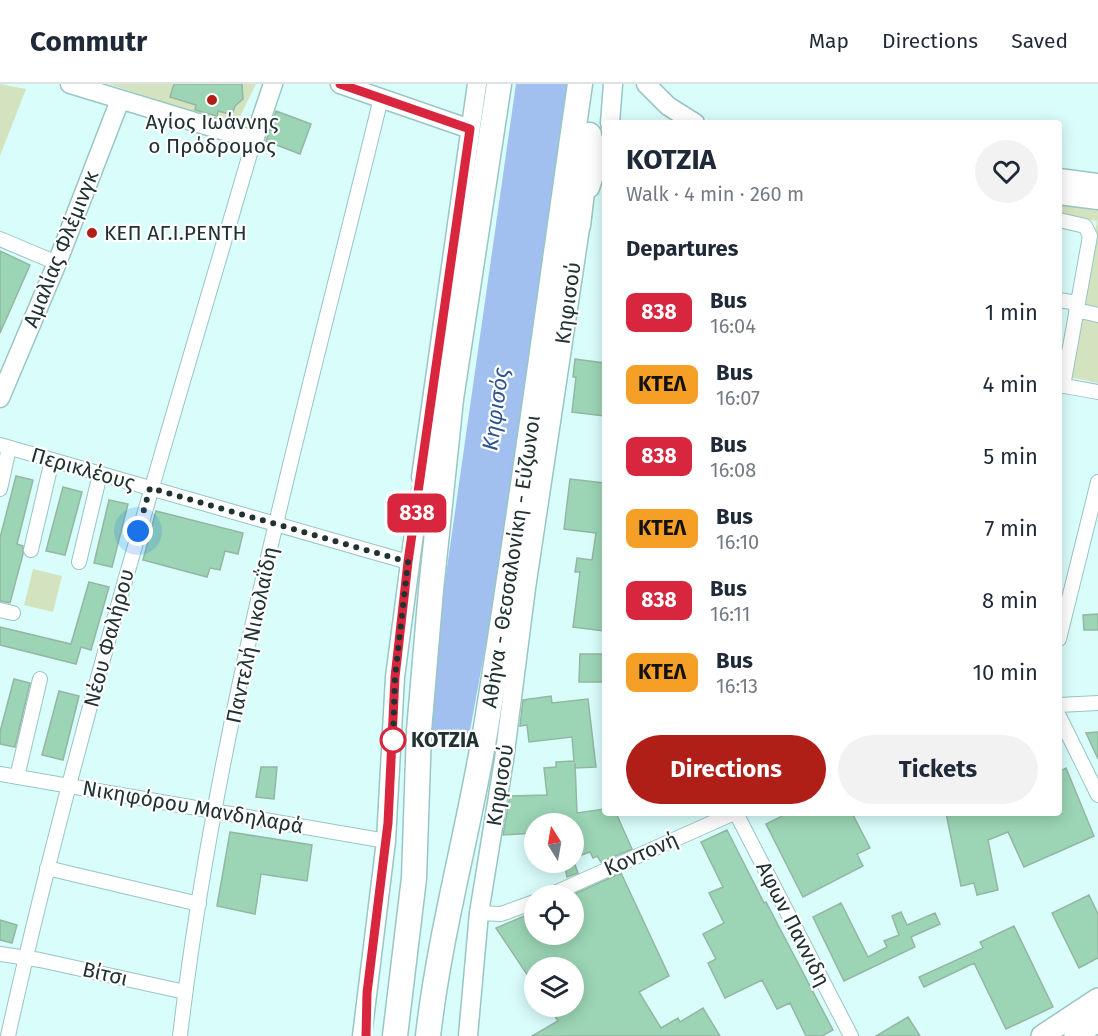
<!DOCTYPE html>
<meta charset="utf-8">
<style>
:root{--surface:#fff;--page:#f2f2f3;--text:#1f2937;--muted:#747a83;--line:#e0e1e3;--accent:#af1f17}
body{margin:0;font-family:"Fira Sans",sans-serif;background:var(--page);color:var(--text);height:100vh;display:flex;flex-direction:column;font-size:22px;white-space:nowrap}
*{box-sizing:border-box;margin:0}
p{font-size:20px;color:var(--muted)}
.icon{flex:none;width:33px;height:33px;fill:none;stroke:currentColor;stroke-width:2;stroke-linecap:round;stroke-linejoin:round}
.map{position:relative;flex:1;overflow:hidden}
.drawer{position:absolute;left:602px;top:36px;width:460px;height:696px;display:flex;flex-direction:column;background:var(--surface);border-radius:6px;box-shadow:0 3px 15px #0003}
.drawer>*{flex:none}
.badge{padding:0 12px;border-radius:9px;font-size:21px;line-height:39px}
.needle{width:39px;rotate:349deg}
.fabs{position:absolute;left:524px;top:729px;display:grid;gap:12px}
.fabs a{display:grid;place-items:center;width:60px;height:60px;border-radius:50%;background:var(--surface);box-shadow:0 3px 15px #0003;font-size:30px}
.you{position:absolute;width:30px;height:30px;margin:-15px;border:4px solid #fff;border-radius:50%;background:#1a73e8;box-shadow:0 0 0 9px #1a73e833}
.map>.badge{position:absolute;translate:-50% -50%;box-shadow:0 0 0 3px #fff}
h2{padding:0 24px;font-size:22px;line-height:54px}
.round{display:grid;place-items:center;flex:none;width:63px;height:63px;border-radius:32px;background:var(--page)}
.summary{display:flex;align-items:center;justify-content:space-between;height:102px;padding:0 24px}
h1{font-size:28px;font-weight:700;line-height:45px}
.primary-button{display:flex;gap:12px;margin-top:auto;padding:12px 24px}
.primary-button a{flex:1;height:69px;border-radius:36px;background:var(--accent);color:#fff;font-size:24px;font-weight:700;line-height:69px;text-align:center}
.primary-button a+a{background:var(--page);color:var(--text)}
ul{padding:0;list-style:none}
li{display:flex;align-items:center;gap:18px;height:72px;padding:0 24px}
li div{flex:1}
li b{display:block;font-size:22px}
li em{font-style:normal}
li .badge{min-width:66px;font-weight:700;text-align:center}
header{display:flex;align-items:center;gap:36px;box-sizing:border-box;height:84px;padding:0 30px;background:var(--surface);border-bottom:2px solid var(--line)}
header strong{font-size:28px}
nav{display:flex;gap:33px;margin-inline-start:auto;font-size:21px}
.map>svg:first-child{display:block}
.green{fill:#d3e3bf}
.water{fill:#a1c0ef}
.building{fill:#9bd5b5;stroke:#94b6a2;stroke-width:1.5}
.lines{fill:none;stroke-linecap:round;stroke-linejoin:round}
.street-casing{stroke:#99c5c3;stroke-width:16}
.secondary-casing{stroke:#99c5c3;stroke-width:21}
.primary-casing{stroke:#99c5c3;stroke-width:24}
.highway-casing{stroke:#99c5c3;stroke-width:27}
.street{stroke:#fff;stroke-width:14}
.secondary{stroke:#fff;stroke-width:18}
.primary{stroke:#fff;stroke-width:21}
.highway{stroke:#fff;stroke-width:24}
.line-casing{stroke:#fff;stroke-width:14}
.line{stroke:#d7263d;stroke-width:9}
.walk{stroke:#203231;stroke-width:6;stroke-dasharray:0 10.8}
.poi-dot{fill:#af1f17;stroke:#fff;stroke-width:2}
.stop-dot{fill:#fff;stroke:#d7263d;stroke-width:3}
.labels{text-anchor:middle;stroke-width:4.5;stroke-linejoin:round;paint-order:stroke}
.poi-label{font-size:21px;fill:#203231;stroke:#fff}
.street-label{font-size:21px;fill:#203231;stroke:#fff}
.stop-label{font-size:21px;font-weight:bold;fill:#203231;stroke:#fff;text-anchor:start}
.water-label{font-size:22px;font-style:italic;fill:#2f558f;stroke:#fff}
</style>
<header>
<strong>Commutr</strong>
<nav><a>Map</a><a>Directions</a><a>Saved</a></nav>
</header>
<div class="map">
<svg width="1098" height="952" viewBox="0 0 1098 952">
<rect width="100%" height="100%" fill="#d9fdfb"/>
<path class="green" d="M0,0L26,5L0,72Z
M109,0H256L235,43Z
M1059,117L1098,122V299L1069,293L1097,137L1059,131Z
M33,485L62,492L53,528L24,521Z"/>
<path class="water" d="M516,0H567L501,477L469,652L431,647L435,568Z"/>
<path class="building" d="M174,0H242L243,15L235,22L233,28L229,30L218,27L217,32L195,26L196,21L170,13Z
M276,27L311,40L300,70L266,57Z
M0,167L30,181L0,249Z
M575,275L604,279V332L572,328L576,293H573Z
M16,392L33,396L17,460L23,462V470L10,519L0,517V454Z
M570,395L604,399V547L573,543L580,488H575L577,474L592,476L596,449L564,445Z
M63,403L82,408L65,471L46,467Z
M109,416L128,420L112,483L94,479Z
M156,427L243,449L238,470L225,467L220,486L210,484L207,493L143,476Z
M89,498L109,503L91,566L81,563L76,580L0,561V543L71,560Z
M1098,530V546H1084L1083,531Z
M580,570H604V598H579Z
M14,595L30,599L15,663L0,660V648Z
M59,607L79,612L63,676L42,671Z
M551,612L552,619L588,615L596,683L575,684V679L577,729L604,725V729H616L632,765L601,778L597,772L593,774L590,768L573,774V740H534V749L503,751L510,712L547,711L544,684L556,683V678L574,677L572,653L529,658L527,641L520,642L523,616Z
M1098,648V675L1086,649Z
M261,683H277L274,715L256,713Z
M1066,684L1094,752L1024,783L1008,748L988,756L998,806L977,811L974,799L961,802L946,729H1059V688Z
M788,729H852L870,764L857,770L863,782L803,813L766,740Z
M727,746L764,819L766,818L833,946L822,952H806L790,919L777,925L762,896L725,914L708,879L716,875L703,850L724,839L709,809L723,803L701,758Z
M230,748L312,761L307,797L261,790L255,830L217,822Z
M564,778H574L578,789L567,793Z
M621,789L669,892L639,908L661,944L678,934L680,938L703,924L720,952H532L558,937L548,922H573V884H534V901L496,844L534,828V850H573L572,811Z
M1089,811L1098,830V874L1079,884L1052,829Z
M841,819L868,873L887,863L884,857L899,851L892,832L901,828L907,841L935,829L940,840L911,853L915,863L844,897L813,833Z
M0,836L17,841L12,859L0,856Z
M1014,842L1053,923L1006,945L974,879L924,903L919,893L983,864L980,858Z
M908,933L920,952H876Z"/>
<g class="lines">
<g class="street-casing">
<path id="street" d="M1059,136L1085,142L1090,152L1063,302
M0,155L57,179
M1059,216L1077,219
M1076,226L1098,231
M1059,301L1098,308
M0,361L408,478
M0,405L9,364
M31,466L52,376
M79,478L100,390
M0,526L13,529
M1059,555L1098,398
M1059,621L1098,619
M1059,632L1098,711
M0,690L386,757
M17,693L40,595
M736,729L851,952
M47,784L199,820
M548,812L734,729
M479,829L501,830L534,818
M0,870L40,876L185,908
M8,952C75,649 167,354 254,56
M180,952C217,634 306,324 381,14"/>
</g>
<g class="secondary-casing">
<path id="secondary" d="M70,0L254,56L273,0
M340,0L470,45
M646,0L668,22L695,39
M610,39L613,0
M1059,94L1098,99
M590,104L604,60
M1059,111L1098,116
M0,314L57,179L120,16
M421,393L477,0
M362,952L386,757L395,593L417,427
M468,952L479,829L504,676L526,504L582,131"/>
</g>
<g class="primary-casing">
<path id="primary" d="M1042,952L1098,915
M1075,952L1098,937"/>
</g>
<g class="highway-casing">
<g id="highway">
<path d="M578,141L589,51"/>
<path d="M415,437L433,378"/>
<path d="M395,952L414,794L419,647L431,506L451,315L499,0"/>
<path id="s1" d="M428,952C440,847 469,746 486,643C521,429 549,214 580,0"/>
</g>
</g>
<use href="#street" class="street"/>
<use href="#secondary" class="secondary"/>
<use href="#primary" class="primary"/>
<use href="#highway" class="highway"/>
</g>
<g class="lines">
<g class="line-casing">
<path id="line" d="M340,0L470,45L408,478L395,593L388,739L367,909L366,952"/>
</g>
<use href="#line" class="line"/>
<path class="walk" d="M138,447L150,404L408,478L395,593L393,656"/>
</g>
<g class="poi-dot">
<circle cx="212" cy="16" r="6"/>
<circle cx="92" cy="149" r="6"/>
</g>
<circle class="stop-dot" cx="393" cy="656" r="12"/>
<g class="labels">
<g class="poi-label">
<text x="212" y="45">Αγίος Ιωάννης<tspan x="212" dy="24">ο Πρόδρομος</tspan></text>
<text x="104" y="156" text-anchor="start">ΚΕΠ ΑΓ.Ι.ΡΕΝΤΗ</text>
</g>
<g class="street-label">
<text transform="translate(61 165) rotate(-68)" y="7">Αμαλίας Φλέμινγκ</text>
<text transform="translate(568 219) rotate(-82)" y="7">Κηφισού</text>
<text transform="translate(83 385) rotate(16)" y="7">Περικλέους</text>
<text dy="7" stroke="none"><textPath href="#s1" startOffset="482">Αθήνα - Θεσσαλονίκη - Εύζωνοι</textPath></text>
<text transform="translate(252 551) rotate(-78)" y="7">Παντελή Νικολαΐδη</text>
<text transform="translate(109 554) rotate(-75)" y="7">Νέου Φαλήρου</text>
<text transform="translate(500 701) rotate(-81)" y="7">Κηφισού</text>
<text transform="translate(193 723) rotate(10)" y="7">Νικηφόρου Μανδηλαρά</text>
<text transform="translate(641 770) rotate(-24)" y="7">Κοντονή</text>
<text transform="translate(793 840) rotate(63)" y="7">Αφων Παννιδη</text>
<text transform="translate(105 890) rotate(13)" y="7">Βίτσι</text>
</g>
<g class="stop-label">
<text x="411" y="663">ΚΟΤΖΙΑ</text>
</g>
<g class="water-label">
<text transform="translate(495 325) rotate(-82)" y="8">Κηφισός</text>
</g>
</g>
</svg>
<div class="fabs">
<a><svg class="needle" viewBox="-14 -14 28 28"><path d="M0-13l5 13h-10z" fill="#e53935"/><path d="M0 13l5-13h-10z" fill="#747a83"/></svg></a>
<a><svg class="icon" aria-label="locate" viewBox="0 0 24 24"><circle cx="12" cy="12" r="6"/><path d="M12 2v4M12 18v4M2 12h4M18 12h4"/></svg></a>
<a><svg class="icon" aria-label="layers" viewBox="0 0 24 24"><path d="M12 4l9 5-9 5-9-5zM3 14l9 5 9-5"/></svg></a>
</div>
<div class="you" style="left:138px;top:447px"></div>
<b class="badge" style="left:417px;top:429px;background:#d7263d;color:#fff">838</b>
<section class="drawer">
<div class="summary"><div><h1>ΚΟΤΖΙΑ</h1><p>Walk · 4 min · 260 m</p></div><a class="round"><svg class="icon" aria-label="heart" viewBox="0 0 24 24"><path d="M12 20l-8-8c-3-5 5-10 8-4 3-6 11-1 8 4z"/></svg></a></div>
<h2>Departures</h2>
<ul>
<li><span class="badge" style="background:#d7263d;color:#fff">838</span><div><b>Bus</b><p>16:04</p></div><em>1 min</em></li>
<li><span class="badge" style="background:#f59f27;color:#111">ΚΤΕΛ</span><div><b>Bus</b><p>16:07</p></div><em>4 min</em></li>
<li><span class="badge" style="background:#d7263d;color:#fff">838</span><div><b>Bus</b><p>16:08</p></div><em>5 min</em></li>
<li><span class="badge" style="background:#f59f27;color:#111">ΚΤΕΛ</span><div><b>Bus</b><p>16:10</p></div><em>7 min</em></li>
<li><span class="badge" style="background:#d7263d;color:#fff">838</span><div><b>Bus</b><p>16:11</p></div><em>8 min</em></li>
<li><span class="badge" style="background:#f59f27;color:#111">ΚΤΕΛ</span><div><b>Bus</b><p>16:13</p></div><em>10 min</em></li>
</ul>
<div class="primary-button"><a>Directions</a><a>Tickets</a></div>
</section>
</div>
